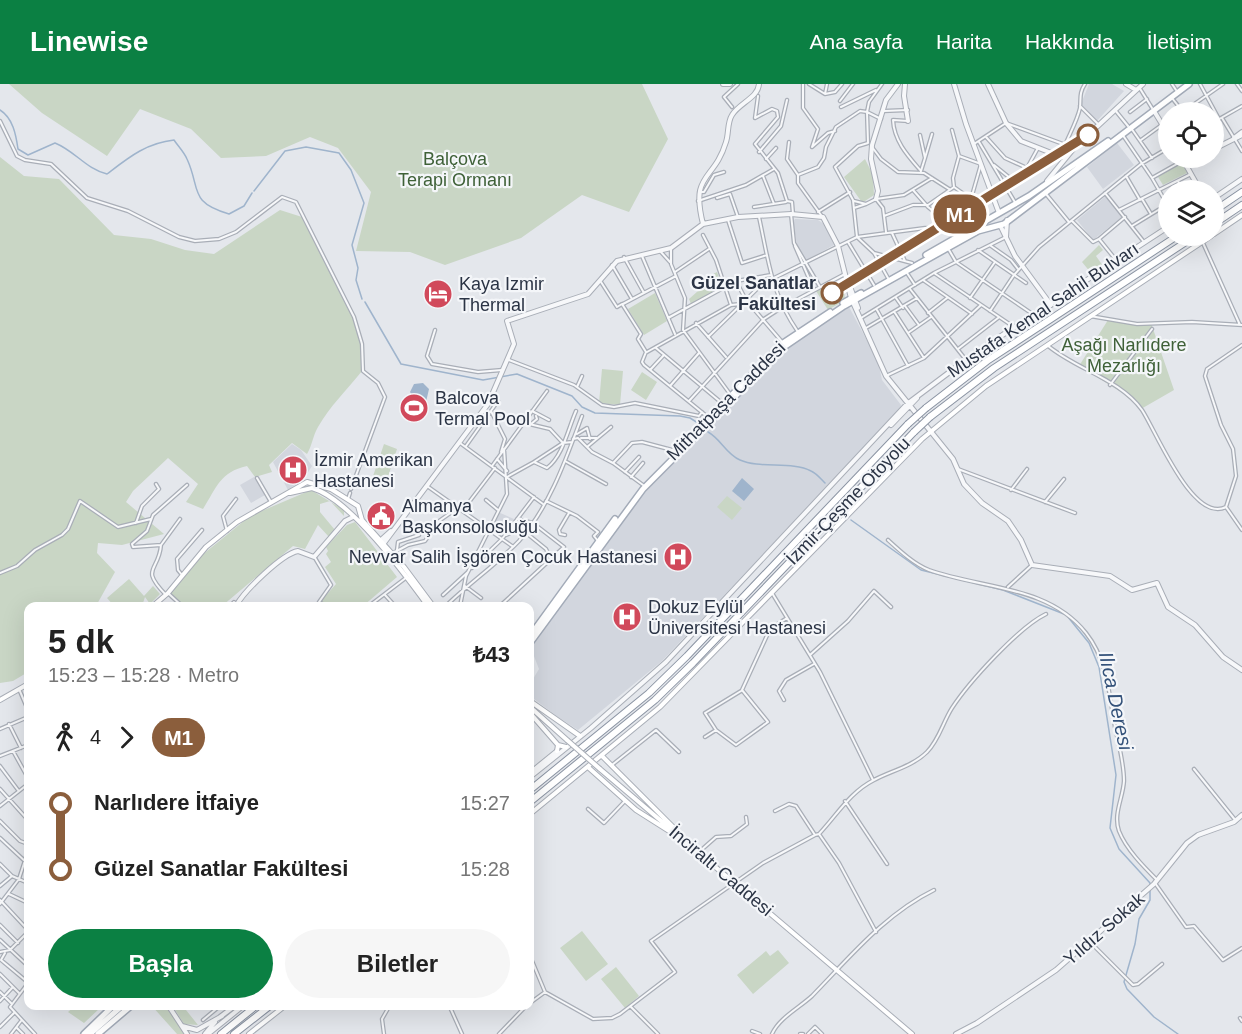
<!DOCTYPE html>
<html lang="tr">
<meta charset="utf-8">
<style>
:root{--surface:#fff;--page:#f6f6f6;--text:#222;--muted:#767676;--accent:#0b8043}
body{margin:0;font-family:Arial,sans-serif;background:var(--page);color:var(--text);height:100vh;display:flex;flex-direction:column;font-size:22px;white-space:nowrap}
*{box-sizing:border-box;margin:0}
p{font-size:20px;color:var(--muted)}
.icon{flex:none;width:33px;height:33px;fill:none;stroke:currentColor;stroke-width:2;stroke-linecap:round;stroke-linejoin:round}
.map{position:relative;flex:1;overflow:hidden}
.details{position:absolute;left:24px;top:518px;width:510px;height:408px;display:flex;flex-direction:column;background:var(--surface);border-radius:12px;box-shadow:0 6px 24px #0002}
.details>*{flex:none}
.badge{padding:0 12px;border-radius:20px;font-size:21px;line-height:39px}
.controls{position:absolute;left:1158px;top:18px;display:grid;gap:12px}
.controls a{display:grid;place-items:center;width:66px;height:66px;border-radius:50%;background:var(--surface);box-shadow:0 6px 24px #0002;font-size:30px}
.map>.badge{position:absolute;translate:-50% -50%;box-shadow:0 0 0 3px #fff}
.legs{display:flex;align-items:center;gap:9px;height:66px;padding:0 24px;font-size:20px}
.legs p{margin-inline-start:auto}
.summary{display:flex;align-items:center;justify-content:space-between;height:102px;padding:0 24px}
h1{font-size:33px;font-weight:800;line-height:45px}
.primary-button{display:flex;gap:12px;margin-top:auto;padding:12px 24px}
.primary-button a{flex:1;height:69px;border-radius:36px;background:var(--accent);color:#fff;font-size:24px;font-weight:800;line-height:69px;text-align:center}
.primary-button a+a{background:var(--page);color:var(--text)}
ul{padding:0 24px;list-style:none}
li{display:flex;align-items:center;gap:21px;height:66px;font-size:22px}
li i{display:grid;place-items:center;width:9px;height:100%;margin:0 8px;background:currentColor}
li i::after{content:'';width:15px;height:15px;margin:-8px;border:4px solid;border-radius:50%;background:var(--surface)}
li p{margin-inline-start:auto}
li:first-child i{background:linear-gradient(#0000 50%,currentColor 0)}
li:last-child i{background:linear-gradient(currentColor 50%,#0000 0)}
header{display:flex;align-items:center;gap:36px;box-sizing:border-box;height:84px;padding:0 30px;background:var(--accent);color:#fff}
header strong{font-size:28px}
nav{display:flex;gap:33px;margin-inline-start:auto;font-size:21px}
.map>svg:first-child{display:block}
.built{fill:#d2d6de}
.green{fill:#c9d6c5}
.water{fill:#9fb4cc}
.lines{fill:none;stroke-linecap:round;stroke-linejoin:round}
.stream{stroke:#9fb4cc;stroke-width:1.5}
.minor-casing{stroke:#a9aeb7;stroke-width:4.5}
.tertiary-casing{stroke:#a9aeb7;stroke-width:6}
.secondary-casing{stroke:#a9aeb7;stroke-width:6}
.primary-casing{stroke:#a3abb8;stroke-width:8}
.motorway-casing{stroke:#8b94a3;stroke-width:8}
.minor{stroke:#f7f8fa;stroke-width:2}
.tertiary{stroke:#f7f8fa;stroke-width:4}
.secondary{stroke:#fff;stroke-width:4}
.primary{stroke:#fff;stroke-width:5}
.motorway{stroke:#fff;stroke-width:6}
.secondary-bridge-casing{stroke:#a9aeb7;stroke-width:6;stroke-linecap:butt}
.motorway-bridge-casing{stroke:#8b94a3;stroke-width:8;stroke-linecap:butt}
.secondary-bridge{stroke:#fff;stroke-width:4}
.motorway-bridge{stroke:#fff;stroke-width:6}
.line-1-casing{stroke:#fff;stroke-width:14}
.line-1{stroke:#8b5e3c;stroke-width:9}
.stop-1-dot{fill:#fff;stroke:#8b5e3c;stroke-width:3}
.labels{text-anchor:middle;stroke-width:4.5;stroke-linejoin:round;paint-order:stroke}
.park-label{font-size:18px;fill:#3f6138;stroke:#f4f6f9}
.stop-label{font-size:18px;font-weight:bold;fill:#2b3445;stroke:#f4f6f9;text-anchor:end}
.poi-label{font-size:18px;fill:#2b3445;stroke:#f4f6f9;text-anchor:start}
.street-label{font-size:18px;fill:#2b3445;stroke:#f4f6f9}
.water-label{font-size:20px;font-style:italic;fill:#34527a;stroke:#f4f6f9}
</style>
<header>
<strong>Linewise</strong>
<nav><a>Ana sayfa</a><a>Harita</a><a>Hakkında</a><a>İletişim</a></nav>
</header>
<div class="map">
<svg width="1242" height="950" viewBox="0 0 1242 950">
<rect width="100%" height="100%" fill="#e4e7ec"/>
<path class="built" d="M1089,0H1112L1124,7L1097,37L1081,20Z
M1117,59L1134,81L1103,105L1087,83Z
M1106,112L1122,133L1093,156L1077,136Z
M795,135L818,136L824,140L834,161L805,177L797,162L793,138Z
M849,223L878,277L882,296L901,321L900,325L662,577L578,646L558,633L530,612V600L539,585L530,562L618,439L649,402L703,351L781,268Z
M292,360L301,366L312,382L305,393L288,406L273,378Z
M254,393L265,411L251,419L240,401Z
M498,428L514,435L501,453L491,445Z"/>
<path class="green" d="M9,0H642L668,55L629,128L582,111L521,154L445,181L410,168L356,167L371,108L338,64L310,53L266,72L221,74L191,45L140,25L107,72L42,29Z
M0,73L24,92L59,95L114,151L151,155L185,166L214,170L280,126L302,133L353,235L360,253L362,287C346,307 330,322 318,343C313,351 312,362 307,370L292,359L269,381L272,388L255,393L247,382C220,388 217,403 203,425L186,418L198,400L168,374L133,407L126,418L164,450L122,461L98,459L97,469L115,488L96,522H28V588L13,597L0,599Z
M865,75L873,91L874,111L865,117H861L844,93Z
M1179,80H1183L1187,89L1163,101L1158,93Z
M1099,161L1103,166L1096,172L1103,182L1091,189L1082,178Z
M717,188L723,204L691,220L689,215L698,207L701,196Z
M843,198L845,216L828,226L816,207L831,199L834,203Z
M655,209L667,237L644,251L628,225Z
M1108,236L1151,239L1174,306L1141,325L1121,308L1079,282Z
M602,285L623,287L620,321L599,319Z
M642,288L657,298L646,316L631,306Z
M384,360L397,365L386,399L372,395Z
M311,406L344,426V432L330,417L320,420V428L335,446L329,453L318,441L305,465L293,462L222,522H184L170,509L196,476L250,432Z
M727,412L742,424L732,436L717,423Z
M355,438L397,493L363,522H327L320,518L336,500L325,483L331,478L326,470L328,467L326,463L347,441Z
M129,495L144,512L153,502L160,510L150,520L145,513L142,522H114L107,514Z
M582,847L608,880L586,897L560,864Z
M778,866L789,879L753,910L737,891L766,867L770,872Z
M616,883L639,912L625,924L601,895Z
M76,921H95L99,925L84,939L68,928Z
M151,921H164L186,950H177Z
M172,921H182L198,941L184,940Z"/>
<path class="water" d="M423,299L429,305L426,318L417,319L410,308L414,300Z
M742,394L754,405L744,417L732,407Z"/>
<g class="lines">
<path class="stream" d="M0,26C13,34 16,51 18,65L28,71L55,59C75,67 86,85 107,90C128,74 146,59 174,56C178,62 184,68 187,75C201,105 188,118 229,130L244,122L252,109
M254,107L285,67L306,63L339,69L351,86L364,119L352,161L358,184L356,196L362,215
M365,218L401,280L483,296L517,290L572,312L582,323L595,329L680,332L690,334L698,339
M708,348C721,355 726,370 740,376C760,385 792,377 811,387C816,389 821,395 825,399
M851,436L921,486L1003,506L1064,530
M1068,533L1089,559L1099,583L1116,691L1110,744L1119,765L1150,799V816L1139,835L1135,860L1124,898L1127,905L1154,933L1178,950"/>
<g class="minor-casing">
<path id="minor" d="M803,0V24L818,45L812,63L828,49L835,47
M809,0L825,10L827,0
M1172,0L1176,6
M1200,0L1219,35
M1237,0L1242,7
M1139,3L1152,24
M825,10L835,8L842,0
M758,12L755,34L772,25L777,27L778,33L755,60L778,89L787,117L792,118L793,130
M1172,14L1183,28
M840,17L853,0
M1080,22L1098,40
M732,23L724,13L738,0
M841,23L876,6
M1115,26L1128,42
M884,27L908,26
M1130,28L1147,15
M1183,28L1223,0
M1222,34L1242,67
M881,35L867,28L868,59L858,62L835,83L853,116L857,153L874,169L888,194
M0,37L17,72L25,76L51,80L87,114L128,127L179,153L195,157L219,155L236,148L282,113L296,118L354,233L362,260L363,287L378,299L385,313L351,405
M908,37L893,36C894,57 908,72 921,87
M1214,38L1242,22
M1131,44L1152,74
M952,46L959,72L981,80L971,115L954,103
M1122,50L1152,94L1184,76
M920,51L925,74L921,87
M986,53L1005,74L1027,84
M1141,56L1163,40
M789,58L787,75L798,91V99L821,131
M979,58L1016,120
M974,60L1006,39L1074,64
M1065,61C1070,49 1077,37 1080,24C1081,14 1079,9 1085,0
M872,63L881,75L898,88L924,89L949,105
M759,68L781,42L787,16
M925,74L932,50
M766,75L776,64
M994,81L1010,94
M798,91L818,83L824,74L826,63L836,43L860,27L867,28L869,18L882,0
M763,92L774,120
M1126,92L1140,116
M1152,94L1168,122
M1178,97L1183,106
M1005,99L1027,84L1038,64
M954,103L953,94L959,72
M913,106L928,123L961,150
M699,108H704L714,91L724,88
M1105,109L1144,158
M1046,110L1069,138
M717,114L730,110L738,133
M876,115L883,124L886,148
M1142,115L1151,130
M698,117L746,101L774,85
M854,117L866,120L876,115L904,111L932,94
M969,117L975,130
M754,123L786,118
M854,124L866,120
M1119,126L1191,90
M818,128L850,108
M791,130L794,159L820,203
M884,132L913,121H928L954,103
M759,133C769,179 771,209 798,248
M728,136L742,179L767,171
M1072,137L1093,158L1099,155
M1132,142L1168,120
M966,148L961,123L971,115
M892,149L905,177
M703,151L716,176L731,221L740,220
M1099,155L1125,133
M1099,155L1116,176
M848,158L874,201
M1203,159L1240,241
M795,162L814,206
M991,162L1011,176L1018,185
M671,164V180L685,214L683,246L730,310
M949,166L956,178L1034,231
M978,166L1026,199
M660,167L670,178
M874,169L912,179
M642,172L675,250
M624,173L644,209
M612,181L632,215
M675,188L709,165
M907,189L915,201
M934,189L1014,243
M923,196L972,230
M736,197L746,216L783,259
M601,198L617,223L622,220L641,250L638,255L646,268
M910,205L966,276
M896,214L903,224
M970,214L995,178
M623,220L676,192
M905,222L919,241
M877,226L908,282
M990,227L1014,191L1039,163L1141,80L1168,64
M895,229L924,274
M928,229L947,214
M1090,232L1137,240L1192,238L1242,241
M668,234L736,197L771,191
M861,234L934,189L1006,153
M696,239L726,273
M866,244L917,214
M435,246L427,272L432,280L478,288L502,286
M908,249L931,233
M708,253L757,205L772,195L857,153L925,144L953,145
M1047,261C1075,285 1120,295 1142,326C1156,347 1193,440 1226,423
M1242,261L1207,285L1205,292L1221,341L1233,365L1236,392L1226,423L1242,446
M656,264L723,320
M958,265L998,234
M646,268L642,278L644,281L709,334
M647,268L731,221
M509,276L574,301L602,321L614,323L635,319L699,332L702,328
M651,285L664,271
M886,292L924,274L981,221
M1110,301L1152,245
M670,302L699,269
M577,303L582,292
M689,317L764,235L781,224L845,190
M491,327L505,355L501,368
M532,327L549,336
M525,339L550,345L563,359
M531,340L537,335L536,332
M577,350L587,344L590,355
M581,354H596
M573,355L578,354L592,368L613,379
M460,359L543,420
M466,362L498,317L493,312
M587,363L611,343
M497,375L507,387
M565,377L606,400
M534,378L563,359L572,358
M492,382L547,307
M958,385L1075,429
M625,388L639,373
M507,393L534,378L547,384C563,372 568,345 576,327
M631,393L643,379
M257,394L271,418
M643,401L613,379L632,359L642,358L676,367
M427,402L502,455L534,413
M1011,406L1027,385
M348,415L350,409
M486,416L498,426
M546,417L577,432L598,448L594,452L598,457
M1045,418L1064,395
M463,426L495,384
M136,439L142,422L159,405L156,400
M227,447L223,432L236,415
M525,448L546,465L551,475
M506,451L517,446L520,435
M565,451L560,450L559,446L569,429
M888,456C900,467 914,480 929,486C982,505 1048,501 1086,549C1108,577 1109,610 1115,643C1119,661 1124,680 1124,697C1123,714 1113,730 1119,747C1126,765 1144,783 1157,796
M161,461L180,435
M397,466L398,458L419,451
M393,469L408,461L425,457L439,437L459,423
M315,474L331,501L319,518L326,522
M472,484L502,455L512,462
M0,489L17,482L35,466L62,451L68,445L80,417L118,443L151,435
M182,491L178,486L177,475L202,446
M465,502L481,514
M1008,503L1032,481
M772,509L820,588L873,696
M169,510L182,522
M166,511C139,483 159,488 161,461L133,463L132,460L147,447L153,431L187,401
M385,511L395,522
M443,511L468,488
M449,519C471,498 498,479 519,457C550,422 566,375 582,332
M230,522L234,518L240,522
M369,522L407,493
M460,522L466,492L507,410L504,365
M500,522L564,463L533,439L517,435
M810,571L848,537L874,507L891,523
M19,605L28,626
M784,616L779,607L786,596L814,580
M9,640L21,664
M0,645L28,633
M716,646L705,629L741,607
M705,653L716,646L736,661L768,638L742,606L770,545L787,534
M13,667L28,694
M0,672L28,661
M612,681L656,646L679,668
M0,682L18,706
M1194,685L1236,737
M0,705L28,736
M845,717L887,780
M0,722L28,700
M588,725L604,739L625,717
M775,727L789,720L796,722L815,751L819,750L839,779L876,848
M0,737L20,757L28,760
M819,750C837,731 850,708 874,696C891,687 913,682 927,668C939,656 943,638 952,624C969,598 1019,543 1046,530
M0,754L28,780
M699,768L716,753L731,752L747,740L746,733
M0,780L12,792L28,799
M1155,799L1186,843L1194,842L1223,876L1242,864
M0,802L12,792
M9,810L28,819
M0,816L28,846
M0,820L19,795L28,767
M0,841L18,859
M0,856L28,882
M1089,857L1133,901L1138,900L1162,880
M0,868L10,866L28,848
M5,869L1,876L25,896
M530,872L545,908L593,935L612,934L620,930L675,888L651,857L763,779L815,751
M0,890L19,909
M28,890L25,896L28,899L10,923L35,950
M0,908L11,919
M0,917L12,904
M530,919L545,908
M449,921L462,950
M631,923L658,950
M1240,934L1242,937
M203,936L221,921
M0,943L14,929
M17,944L23,950
M752,947L760,950
M11,950L21,937
M384,950L382,935L390,921
M499,950L527,921
M772,950C779,934 799,924 812,912C850,873 885,830 934,806
M800,950H803
M808,950L815,943L822,950"/>
</g>
<g class="tertiary-casing">
<path id="tertiary" d="M723,0H730
M905,0L904,12L908,37
M954,0L966,40L999,129
M988,0L1006,39L1021,57L1064,74
M1126,0L1136,6
M1154,27L1168,50
M1234,54L1242,48
M1214,65L1242,51
M1182,74L1200,106
M1186,81L1199,74
M1047,97L1074,64L1143,0
M1214,114L1242,95
M876,115L878,107L871,75L872,61L886,16L898,0
M703,140C690,88 714,98 726,58C729,49 727,39 732,31C739,19 758,14 759,0
M1000,141L1015,172L1051,221
M1006,153L1007,136
M849,200L858,224
M891,341L917,314
M381,456L391,447
M384,459L488,320L514,260L507,237L588,210L617,177L671,164L703,140L738,133L791,130L823,133L838,162L851,214L886,292L953,375L964,400L982,419L1008,437L1021,456L1032,481L1110,492L1132,506L1157,499L1168,523L1195,541L1223,573L1242,586
M236,522C244,507 282,470 298,467L314,473L345,437L353,433
M530,689L557,667
M530,693L591,644L666,578L907,320L975,269L1168,143
M168,921L187,950
M220,933L236,921
M182,942L197,946L222,932
M205,950L215,938
M208,950L244,921
M956,950L977,939L1056,886L1154,800L1187,759L1198,751L1234,738L1242,731"/>
</g>
<g class="secondary-casing">
<path id="secondary" d="M1214,150L1242,131
M290,409L312,404C350,415 404,489 428,522
M153,522L168,509L206,463L237,438L307,398L331,405L358,422L362,436L404,483L433,522
M0,616L28,600
M530,617L580,652
M530,623L567,656
M530,629L558,661L566,663
M557,667L558,661
M602,672L680,750
M589,684L636,726L677,752
M600,685L912,950
M530,730L660,623L922,355L986,302L1211,152
M249,950L286,921"/>
</g>
<g class="primary-casing">
<path id="primary" d="M926,171L1029,112L1108,57
M843,219L861,209
M720,323L783,259L830,228
M530,552L615,435
M530,559L643,405L784,263L844,222L917,181L978,147L1004,140L1189,0
M84,950L114,921
M90,950L123,921
M98,950L132,921"/>
</g>
<g class="motorway-casing">
<path id="motorway" d="M1214,127L1242,108
M1214,140L1242,121
M926,324L987,277L1177,152
M930,333L994,284L1195,152
M530,706L649,609L687,572L908,340
M530,718L655,616L693,579L914,348
M221,950L257,921
M234,950L271,921"/>
</g>
<use href="#minor" class="minor"/>
<use href="#tertiary" class="tertiary"/>
<use href="#secondary" class="secondary"/>
<use href="#primary" class="primary"/>
<use href="#motorway" class="motorway"/>
<g class="secondary-bridge-casing">
<path id="secondary-bridge" d="M567,656L600,685"/>
</g>
<g class="motorway-bridge-casing">
<path id="motorway-bridge" d="M908,340L926,324
M914,348L930,333"/>
</g>
<use href="#secondary-bridge" class="secondary-bridge"/>
<use href="#motorway-bridge" class="motorway-bridge"/>
</g>
<g class="lines">
<g class="line-1-casing">
<path id="line-1" d="M832,209L1088,51"/>
</g>
<use href="#line-1" class="line-1"/>
</g>
<defs>
<g id="hotel-disc" transform="scale(1.5)"><circle r="9.5" fill="#d1495b" stroke="#f4f6f9"/><path d="M-6-4.5h1.5V1H6V5H4.5V3h-9V5H-6ZM-4 0a1.8 1.8 0 1 1 3.6 0ZM.5 0V-2.5h3Q6-2.5 6 0Z" fill="#fff"/></g>
<g id="stadium-disc" transform="scale(1.5)"><circle r="9.5" fill="#d1495b" stroke="#f4f6f9"/><path d="M0-5a6.5 5 0 1 0 0 10a6.5 5 0 1 0 0-10ZM-3.5-1.8h7v3.6h-7Z" fill="#fff"/></g>
<g id="hospital-disc" transform="scale(1.5)"><circle r="9.5" fill="#d1495b" stroke="#f4f6f9"/><path d="M-5-5h3v3.5h4V-5h3V5h-3V1.5h-4V5h-3Z" fill="#fff"/></g>
<g id="civic-disc" transform="scale(1.5)"><circle r="9.5" fill="#d1495b" stroke="#f4f6f9"/><path d="M-.6-6.5H3V-4.5H.6V-3L4-1V1h2V6H-6V1h2V-1L-.6-3ZM-1.2 2.5V6h2.4V2.5Z" fill="#fff"/></g>
</defs>
<g fill-rule="evenodd">
<use href="#hotel-disc" x="438" y="210"/>
<use href="#stadium-disc" x="414" y="324"/>
<use href="#hospital-disc" x="293" y="386"/>
<use href="#civic-disc" x="381" y="432"/>
<use href="#hospital-disc" x="678" y="473"/>
<use href="#hospital-disc" x="627" y="533"/>
</g>
<g class="stop-1-dot">
<circle cx="1088" cy="51" r="10"/>
<circle cx="832" cy="209" r="10"/>
</g>
<g class="labels">
<g class="park-label">
<text x="455" y="81">Balçova<tspan x="455" dy="21">Terapi Ormanı</tspan></text>
<text x="1124" y="267">Aşağı Narlıdere<tspan x="1124" dy="21">Mezarlığı</tspan></text>
</g>
<g class="stop-label">
<text x="816" y="205">Güzel Sanatlar<tspan x="816" dy="21">Fakültesi</tspan></text>
</g>
<g class="poi-label">
<text x="459" y="206">Kaya Izmir<tspan x="459" dy="21">Thermal</tspan></text>
<text x="435" y="320">Balcova<tspan x="435" dy="21">Termal Pool</tspan></text>
<text x="314" y="382">İzmir Amerikan<tspan x="314" dy="21">Hastanesi</tspan></text>
<text x="402" y="428">Almanya<tspan x="402" dy="21">Başkonsolosluğu</tspan></text>
<text x="657" y="479" text-anchor="end">Nevvar Salih İşgören Çocuk Hastanesi</text>
<text x="648" y="529">Dokuz Eylül<tspan x="648" dy="21">Üniversitesi Hastanesi</tspan></text>
</g>
<g class="street-label">
<text transform="translate(1043 226) rotate(-34)" y="6">Mustafa Kemal Sahil Bulvarı</text>
<text transform="translate(726 317) rotate(-45)" y="6">Mithatpaşa Caddesi</text>
<text transform="translate(848 417) rotate(-46)" y="6">İzmir-Çeşme Otoyolu</text>
<text transform="translate(721 787) rotate(40)" y="6">İnciraltı Caddesi</text>
<text transform="translate(1104 845) rotate(-41)" y="6">Yıldız Sokak</text>
</g>
<g class="water-label">
<text transform="translate(1116 617) rotate(78)" y="7">Ilıca Deresi</text>
</g>
</g>
</svg>
<div class="controls">
<a><svg class="icon" aria-label="locate" viewBox="0 0 24 24"><circle cx="12" cy="12" r="6"/><path d="M12 2v4M12 18v4M2 12h4M18 12h4"/></svg></a>
<a><svg class="icon" aria-label="layers" viewBox="0 0 24 24"><path d="M12 4l9 5-9 5-9-5zM3 14l9 5 9-5"/></svg></a>
</div>
<b class="badge" style="left:960px;top:130px;background:#8b5e3c;color:#fff">M1</b>
<section class="details">
<div class="summary"><div><h1>5 dk</h1><p>15:23 – 15:28 · Metro</p></div><b>₺43</b></div>
<div class="legs"><svg class="icon" aria-label="walk" viewBox="0 0 24 24"><circle cx="13" cy="4" r="2"/><path d="M13 8l-2 6 4 7M11 14l-3 7M7 12l3-4h3l4 4"/></svg>4<svg class="icon" aria-label="forward" viewBox="0 0 24 24"><path d="M9 5l7 7-7 7"/></svg><b class="badge" style="background:#8b5e3c;color:#fff">M1</b></div>
<ul>
<li><i style="color:#8b5e3c"></i><b>Narlıdere İtfaiye</b><p>15:27</p></li>
<li><i style="color:#8b5e3c"></i><b>Güzel Sanatlar Fakültesi</b><p>15:28</p></li>
</ul>
<div class="primary-button"><a>Başla</a><a>Biletler</a></div>
</section>
</div>
